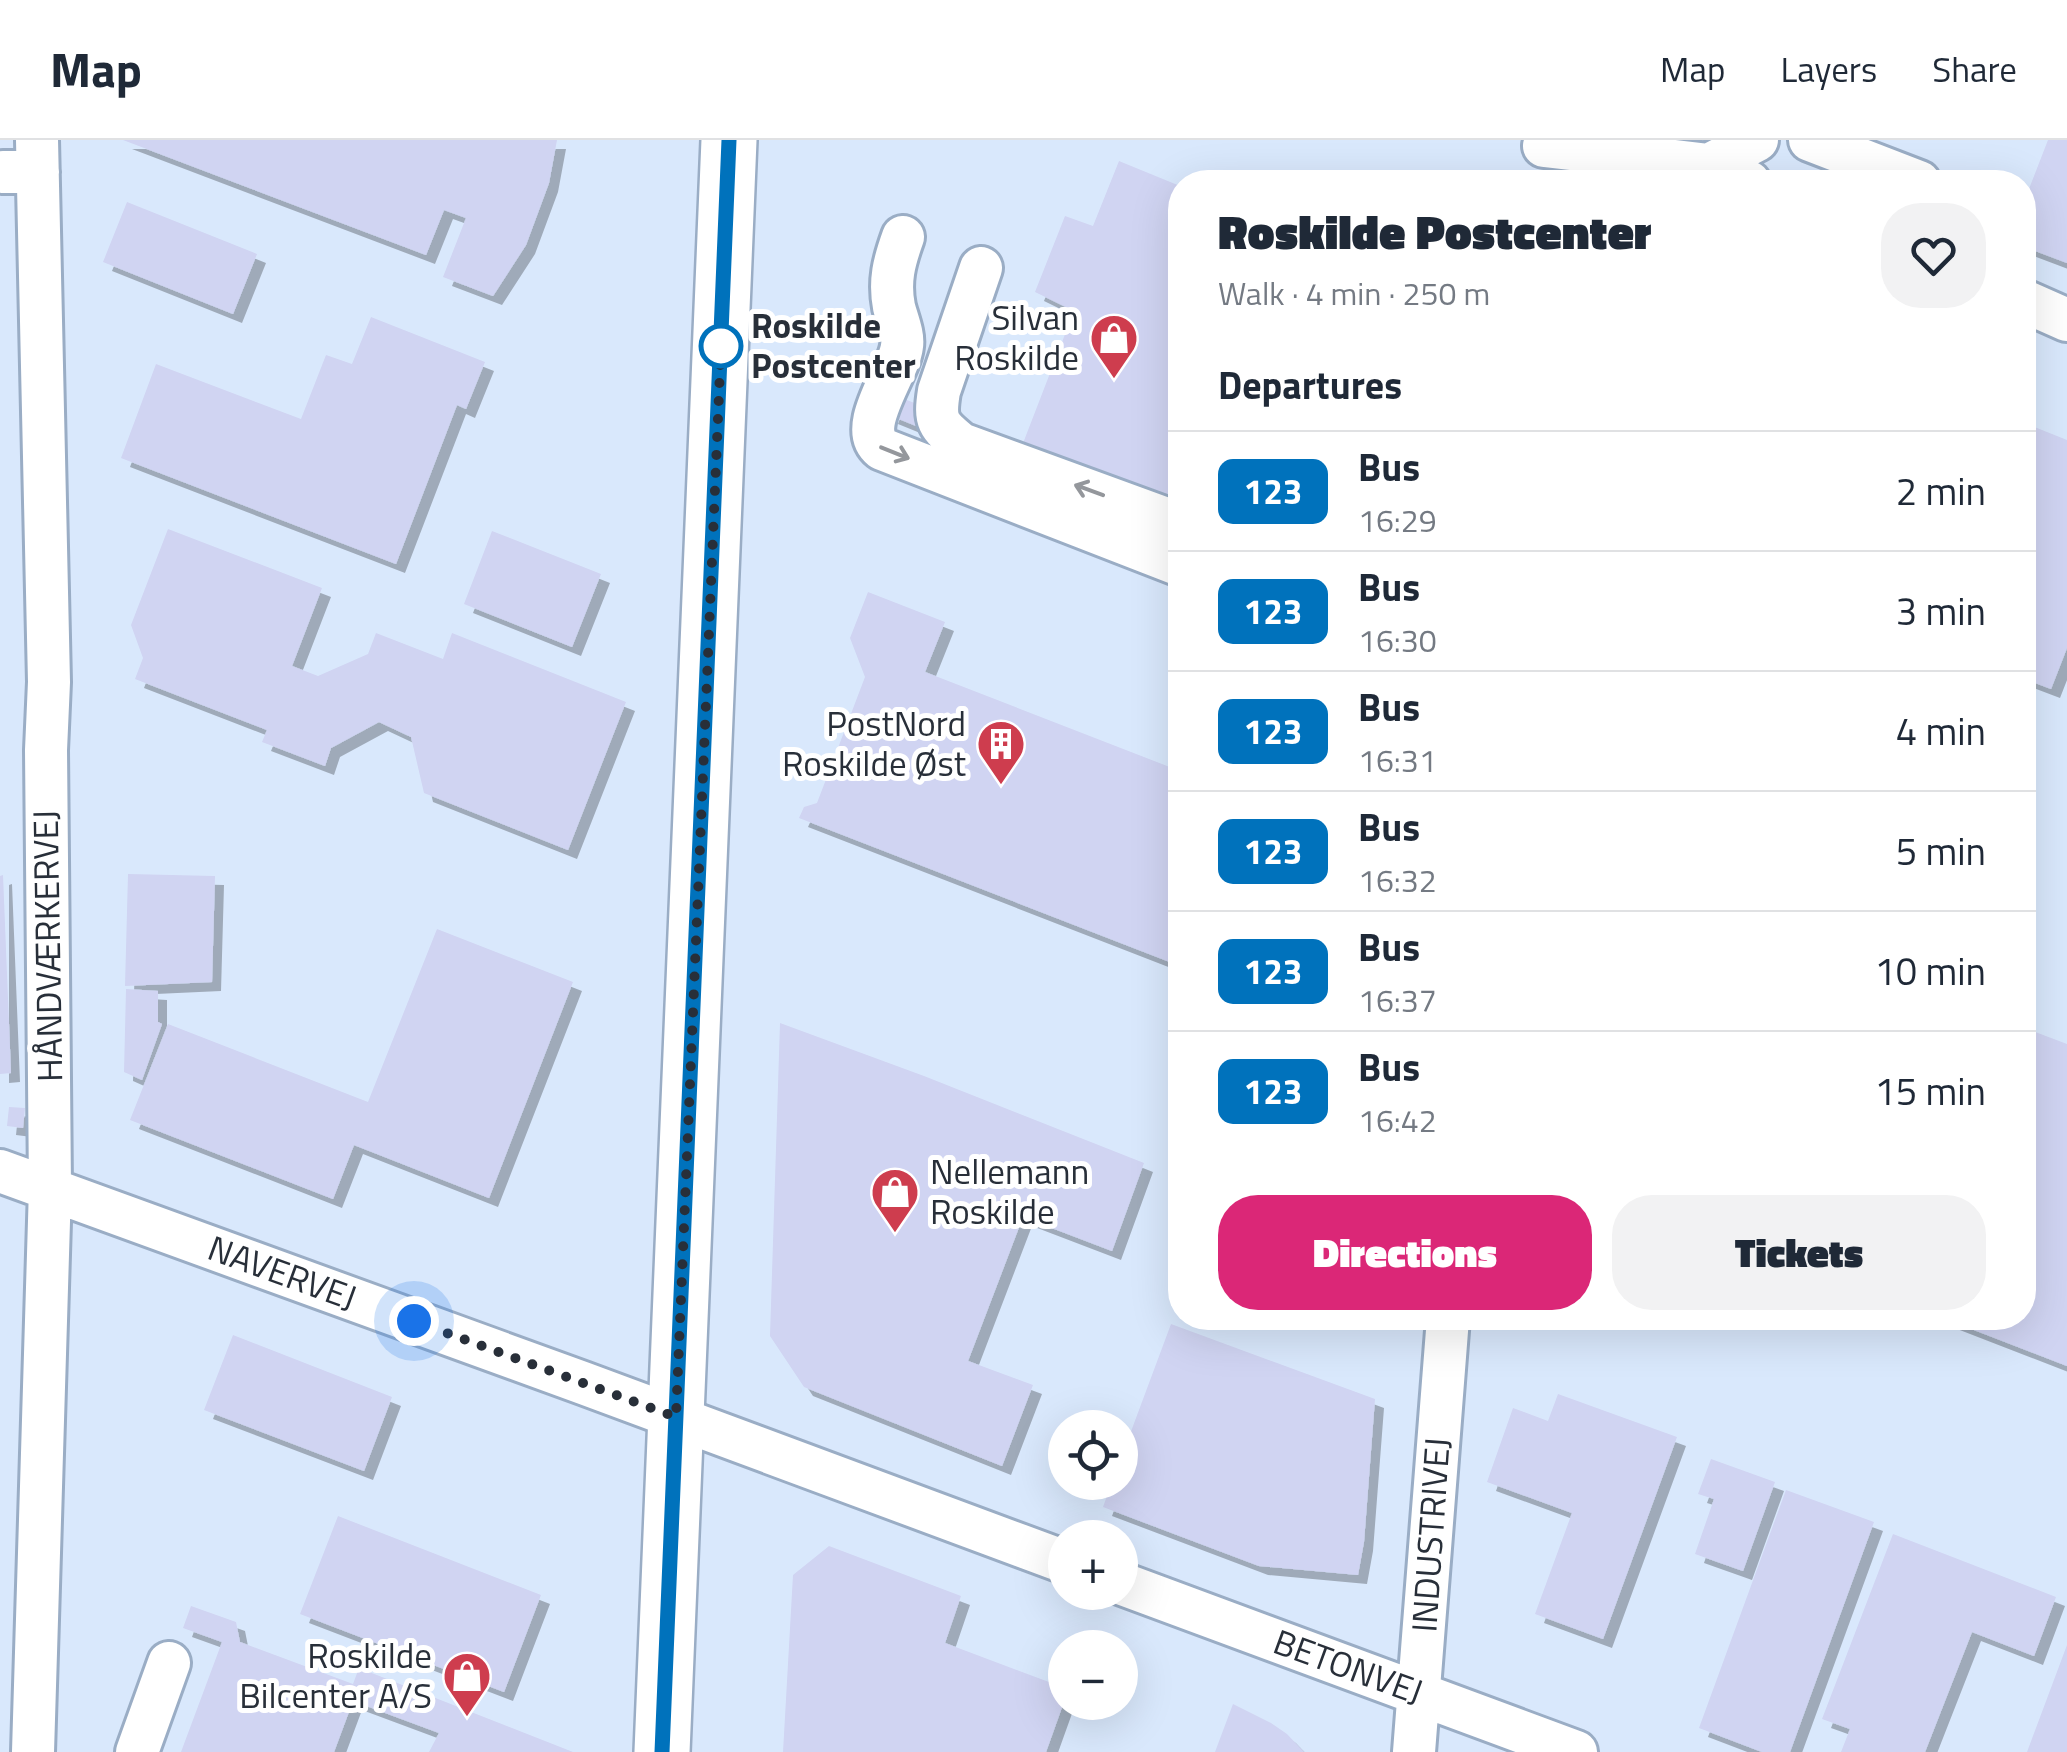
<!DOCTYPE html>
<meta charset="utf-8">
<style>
:root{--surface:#fff;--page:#f2f2f3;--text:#1f2937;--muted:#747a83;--line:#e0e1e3;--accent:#db2777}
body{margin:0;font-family:"Titillium Web",sans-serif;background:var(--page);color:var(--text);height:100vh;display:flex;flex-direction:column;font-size:38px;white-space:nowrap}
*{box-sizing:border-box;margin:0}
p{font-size:32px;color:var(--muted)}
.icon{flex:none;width:55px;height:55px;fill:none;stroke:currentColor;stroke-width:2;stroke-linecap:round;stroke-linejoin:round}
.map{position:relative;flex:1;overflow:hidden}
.panel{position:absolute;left:1168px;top:30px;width:868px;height:1160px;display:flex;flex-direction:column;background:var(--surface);border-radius:40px;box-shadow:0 10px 40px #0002}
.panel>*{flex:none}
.badge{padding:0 20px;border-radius:15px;font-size:35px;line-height:65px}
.controls{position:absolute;left:1048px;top:1270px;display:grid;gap:20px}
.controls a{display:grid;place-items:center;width:90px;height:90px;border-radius:50%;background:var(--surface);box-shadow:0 10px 40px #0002;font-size:50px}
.you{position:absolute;width:50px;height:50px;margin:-25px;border:8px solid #fff;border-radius:50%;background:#1a73e8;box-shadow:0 0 0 15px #1a73e833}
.map>.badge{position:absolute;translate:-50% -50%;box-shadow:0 0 0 5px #fff}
h2{padding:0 50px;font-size:38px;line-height:90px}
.round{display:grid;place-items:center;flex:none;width:105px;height:105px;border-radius:40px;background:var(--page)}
.head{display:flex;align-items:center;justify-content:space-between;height:170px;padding:0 50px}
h1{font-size:48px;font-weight:800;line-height:75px}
.action{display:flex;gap:20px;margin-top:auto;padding:20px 50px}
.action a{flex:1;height:115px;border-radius:40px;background:var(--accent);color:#fff;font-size:40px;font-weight:800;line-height:115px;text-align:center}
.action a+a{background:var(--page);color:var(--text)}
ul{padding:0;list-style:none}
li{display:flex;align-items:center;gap:30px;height:120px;padding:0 50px;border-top:2px solid var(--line)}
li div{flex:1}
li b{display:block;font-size:38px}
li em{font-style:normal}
li .badge{min-width:110px;font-weight:700;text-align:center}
header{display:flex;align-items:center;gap:60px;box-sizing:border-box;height:140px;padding:0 50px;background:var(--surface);border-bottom:2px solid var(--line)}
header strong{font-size:48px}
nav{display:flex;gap:55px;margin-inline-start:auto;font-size:35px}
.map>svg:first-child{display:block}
.built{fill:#d9e8fc;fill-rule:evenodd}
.building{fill:#d0d4f2;filter:url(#shadow)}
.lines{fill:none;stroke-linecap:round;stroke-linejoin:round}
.minor-casing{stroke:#9aadc5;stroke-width:48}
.major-casing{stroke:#9aadc5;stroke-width:60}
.minor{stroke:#fff;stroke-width:42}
.major{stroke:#fff;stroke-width:55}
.oneway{stroke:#94979c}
.line-casing{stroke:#fff;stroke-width:22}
.line{stroke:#0072bc;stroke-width:15}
.walk{stroke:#282f39;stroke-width:10;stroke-dasharray:0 18}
.stop-dot{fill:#fff;stroke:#0072bc;stroke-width:5}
.labels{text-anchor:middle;stroke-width:10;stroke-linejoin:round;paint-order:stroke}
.poi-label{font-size:35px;fill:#282f39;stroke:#fff;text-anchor:end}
.stop-label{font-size:35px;font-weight:bold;fill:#282f39;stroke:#fff;text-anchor:start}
.street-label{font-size:35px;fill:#282f39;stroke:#fff}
</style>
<header>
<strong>Map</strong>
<nav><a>Map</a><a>Layers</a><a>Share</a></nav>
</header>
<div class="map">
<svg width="2067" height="1612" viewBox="0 0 2067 1612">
<defs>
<filter id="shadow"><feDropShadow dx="9" dy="9" stdDeviation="0" flood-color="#0004"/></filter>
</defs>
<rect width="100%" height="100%" fill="#ecf4ff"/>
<path class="built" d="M0,0H2067V1612H0ZM1180,42H2022V1178H1180ZM1065,1288H1120V1342H1065ZM1065,1398H1120V1452H1065ZM1065,1508H1120V1562H1065Z"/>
<path class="building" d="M123,0H557L549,43L526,105L493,156L443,137L466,78L444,70L426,115Z
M2048,0H2067V123L2022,106V67Z
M1119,21L1180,46V375L1020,311L1074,171L1035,152L1065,76L1093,86Z
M127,62L257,114L233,174L103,122Z
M371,177L485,222L466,269L457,265L396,424L121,318L156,224L301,279L326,215L352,224Z
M896,256L928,268L921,288L889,275Z
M2022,282L2067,300V508L2051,549L2022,538Z
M168,389L322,448L292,526L318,536L368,514L376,493L443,519L452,493L626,562L568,710L424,653L411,597L379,582L331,608L325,626L262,602L267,590L135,539L143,518L131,485Z
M492,391L601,434L572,507L464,464Z
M868,452L945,482L925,532L1180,631V826L799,678L804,667L817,663L865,537L850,498Z
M128,734L215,736L212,842L125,846Z
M3,735L11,933L0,934V736Z
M437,789L573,842L489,1058L354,1005L333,1059L130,980L168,884L368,962Z
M126,849L158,851V882L162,884L142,940L124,932Z
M780,883L924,936L1144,1023L1112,1111L1023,1077L968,1221L1033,1245L1002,1326L804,1247L770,1196Z
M2022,887L2067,904V1226L1943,1178H2022Z
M9,967L25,968L23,988L7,986Z
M1171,1184L1375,1259L1364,1402L1358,1435L1259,1426L1103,1367L1112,1342H1120V1321Z
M233,1195L392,1257L364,1331L204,1270Z
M1558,1254L1677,1297L1603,1499L1535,1474L1572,1373L1487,1342L1513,1268L1548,1281Z
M1711,1319L1775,1342L1743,1431L1695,1414L1714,1359L1698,1354Z
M1786,1350L1874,1382L1790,1612H1762L1699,1588Z
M338,1376L541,1455L504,1552L300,1474Z
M1893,1394L2056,1457L2034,1516L1972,1492L1925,1612H1841L1850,1589L1822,1579Z
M829,1406L961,1456L945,1503L1065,1548V1559L1046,1612H783L793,1435Z
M191,1466L236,1482L240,1502L353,1544L359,1528L573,1612H429L439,1593L353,1561L334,1612H181L222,1502L183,1488Z
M2067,1506V1612H2027L2067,1505Z
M1233,1564L1271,1583L1287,1594L1304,1612H1215Z"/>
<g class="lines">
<g class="minor-casing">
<path id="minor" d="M1810,0L1919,42
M1544,6L1709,25L1749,42
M1709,25L1757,0
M3,32H38
M903,97C894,122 889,141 894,167C897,179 904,195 902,206C899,233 855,287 882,309L1180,425
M981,128L939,251C934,282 938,285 961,304L1180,384
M2022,160L2067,180
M0,1031L583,1243L1065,1422
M1120,1443L1576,1612
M33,1612L50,1048L46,610L49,542L37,0
M137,1612L169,1523
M1414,1612L1448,1178"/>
</g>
<g class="major-casing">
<path id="major" d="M662,1612L729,0"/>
</g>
<use href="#minor" class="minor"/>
<use href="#major" class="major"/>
</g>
<defs><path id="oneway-shaft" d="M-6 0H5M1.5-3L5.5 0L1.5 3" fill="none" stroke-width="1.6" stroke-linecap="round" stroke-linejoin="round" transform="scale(2.5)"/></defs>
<g class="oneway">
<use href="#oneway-shaft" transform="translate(895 313) rotate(22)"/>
<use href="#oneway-shaft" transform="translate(1089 350) rotate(-160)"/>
</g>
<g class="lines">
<g class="line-casing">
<path id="line" d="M662,1612L729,0"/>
</g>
<use href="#line" class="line"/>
<path class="walk" d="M414,1181L676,1277L721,206"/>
</g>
<defs>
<g id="shop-pin" transform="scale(2.5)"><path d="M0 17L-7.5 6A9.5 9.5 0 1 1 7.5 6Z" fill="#ce3d4e" stroke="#fff"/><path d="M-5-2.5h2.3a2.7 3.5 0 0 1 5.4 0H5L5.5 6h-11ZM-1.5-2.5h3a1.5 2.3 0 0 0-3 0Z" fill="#fff"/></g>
<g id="building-pin" transform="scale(2.5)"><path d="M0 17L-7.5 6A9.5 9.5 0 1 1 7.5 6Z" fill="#ce3d4e" stroke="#fff"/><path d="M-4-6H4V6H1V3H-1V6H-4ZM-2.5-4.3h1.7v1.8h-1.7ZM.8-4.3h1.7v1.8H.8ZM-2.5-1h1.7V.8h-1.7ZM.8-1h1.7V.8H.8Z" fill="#fff"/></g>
</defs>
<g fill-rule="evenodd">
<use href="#shop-pin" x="1114" y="198"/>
<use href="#building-pin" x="1001" y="604"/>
<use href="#shop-pin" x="895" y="1052"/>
<use href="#shop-pin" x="467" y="1536"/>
</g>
<circle class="stop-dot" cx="721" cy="206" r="20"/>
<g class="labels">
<g class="poi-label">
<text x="1079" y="190">Silvan<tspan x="1079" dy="40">Roskilde</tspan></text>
<text x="966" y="596">PostNord<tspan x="966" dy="40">Roskilde Øst</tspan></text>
<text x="930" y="1044" text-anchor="start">Nellemann<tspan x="930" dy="40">Roskilde</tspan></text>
<text x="432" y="1528">Roskilde<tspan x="432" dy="40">Bilcenter A/S</tspan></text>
</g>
<g class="stop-label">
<text x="751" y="198">Roskilde<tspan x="751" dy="40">Postcenter</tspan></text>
</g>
<g class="street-label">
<text transform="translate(48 806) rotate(-91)" y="12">HÅNDVÆRKERVEJ</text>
<text transform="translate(282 1133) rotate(20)" y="12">NAVERVEJ</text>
<text transform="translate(1431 1395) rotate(-86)" y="12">INDUSTRIVEJ</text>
<text transform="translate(1348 1527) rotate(20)" y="12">BETONVEJ</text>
</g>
</g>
</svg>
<div class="controls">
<a><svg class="icon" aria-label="locate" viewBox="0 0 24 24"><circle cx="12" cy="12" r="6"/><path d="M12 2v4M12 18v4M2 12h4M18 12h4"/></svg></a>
<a>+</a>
<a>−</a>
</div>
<div class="you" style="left:414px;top:1181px"></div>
<section class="panel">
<div class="head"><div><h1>Roskilde Postcenter</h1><p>Walk · 4 min · 250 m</p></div><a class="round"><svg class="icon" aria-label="heart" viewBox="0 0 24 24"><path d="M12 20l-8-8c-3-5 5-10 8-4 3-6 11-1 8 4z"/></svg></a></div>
<h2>Departures</h2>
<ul>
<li><span class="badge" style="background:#0072bc;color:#fff">123</span><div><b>Bus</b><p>16:29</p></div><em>2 min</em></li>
<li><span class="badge" style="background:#0072bc;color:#fff">123</span><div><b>Bus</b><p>16:30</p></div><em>3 min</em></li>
<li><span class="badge" style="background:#0072bc;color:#fff">123</span><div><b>Bus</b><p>16:31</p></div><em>4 min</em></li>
<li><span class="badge" style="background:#0072bc;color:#fff">123</span><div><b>Bus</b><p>16:32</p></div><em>5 min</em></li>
<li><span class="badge" style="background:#0072bc;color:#fff">123</span><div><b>Bus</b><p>16:37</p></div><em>10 min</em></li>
<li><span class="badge" style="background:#0072bc;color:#fff">123</span><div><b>Bus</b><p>16:42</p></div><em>15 min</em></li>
</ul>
<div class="action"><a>Directions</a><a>Tickets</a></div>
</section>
</div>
